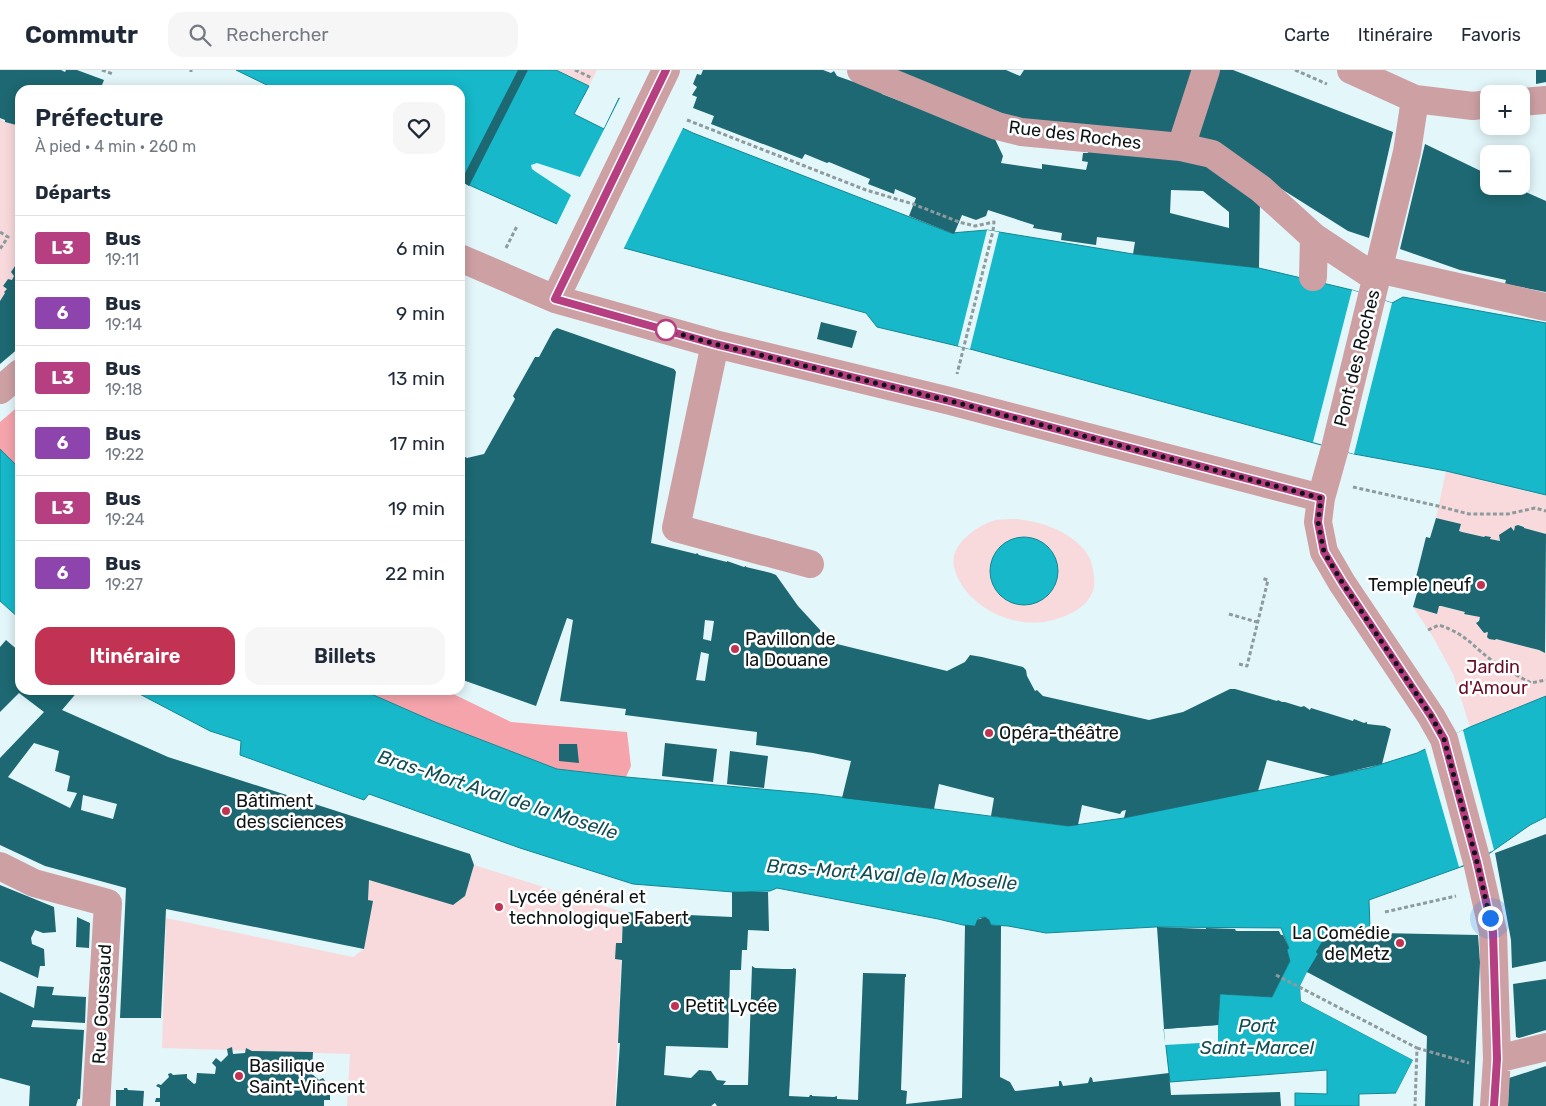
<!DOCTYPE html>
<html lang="fr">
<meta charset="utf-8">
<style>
:root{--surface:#fff;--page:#f6f6f7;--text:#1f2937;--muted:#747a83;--line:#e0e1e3;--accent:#c23252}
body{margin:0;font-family:Rubik,sans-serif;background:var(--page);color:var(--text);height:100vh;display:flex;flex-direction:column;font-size:19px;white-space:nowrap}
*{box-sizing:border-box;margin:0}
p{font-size:16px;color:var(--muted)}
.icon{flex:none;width:28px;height:28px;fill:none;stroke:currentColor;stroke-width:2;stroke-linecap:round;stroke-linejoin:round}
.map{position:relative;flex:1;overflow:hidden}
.drawer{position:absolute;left:15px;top:15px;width:450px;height:610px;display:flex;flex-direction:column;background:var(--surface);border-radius:15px;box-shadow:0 2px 12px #0003}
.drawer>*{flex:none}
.badge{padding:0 10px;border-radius:4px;font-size:18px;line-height:32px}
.fabs{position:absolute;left:1480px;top:15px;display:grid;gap:10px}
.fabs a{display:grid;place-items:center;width:50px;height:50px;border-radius:10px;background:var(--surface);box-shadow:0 2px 12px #0003;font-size:25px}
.you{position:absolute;width:25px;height:25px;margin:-12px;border:4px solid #fff;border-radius:50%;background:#1a73e8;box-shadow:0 0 0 8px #1a73e833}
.map>.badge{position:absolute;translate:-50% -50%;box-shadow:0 0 0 2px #fff}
h2{padding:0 20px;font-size:19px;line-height:45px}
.round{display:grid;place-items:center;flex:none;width:52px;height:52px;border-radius:15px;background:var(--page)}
.head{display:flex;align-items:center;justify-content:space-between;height:85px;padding:0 20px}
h1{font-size:24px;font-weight:600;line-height:38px}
.primary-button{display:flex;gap:10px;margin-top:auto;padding:10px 20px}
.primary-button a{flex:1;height:58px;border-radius:15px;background:var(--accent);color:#fff;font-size:20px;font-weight:600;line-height:58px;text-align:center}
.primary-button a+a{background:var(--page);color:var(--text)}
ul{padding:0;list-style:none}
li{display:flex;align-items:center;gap:15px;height:65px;padding:0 20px;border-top:1px solid var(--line)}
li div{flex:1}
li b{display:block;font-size:19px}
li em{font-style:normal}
li .badge{min-width:55px;font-weight:700;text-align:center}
header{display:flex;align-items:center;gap:30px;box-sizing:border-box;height:70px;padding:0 25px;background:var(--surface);border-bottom:1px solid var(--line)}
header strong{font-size:24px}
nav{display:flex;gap:28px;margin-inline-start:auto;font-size:18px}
.search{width:350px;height:45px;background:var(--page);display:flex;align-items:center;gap:12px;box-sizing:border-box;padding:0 18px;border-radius:15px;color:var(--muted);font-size:19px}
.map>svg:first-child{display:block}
.green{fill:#f9dadc}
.forest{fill:#f5a4ac}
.water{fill:#16b8ca;stroke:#148794}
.pier{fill:#e3f6f9}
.building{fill:#1d6872;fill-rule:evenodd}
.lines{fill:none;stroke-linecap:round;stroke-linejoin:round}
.path{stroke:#8e9b9e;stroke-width:3;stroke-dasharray:4 2.5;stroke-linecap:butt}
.minor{stroke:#cda0a4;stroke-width:28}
.line-casing{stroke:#fff;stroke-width:11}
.line{stroke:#b63f82;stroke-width:8}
.walk{stroke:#0e1415;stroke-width:5;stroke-dasharray:0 9}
.stop-dot{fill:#fff;stroke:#b63f82;stroke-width:2.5}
.poi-dot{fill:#c23252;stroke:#fff;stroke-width:2}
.labels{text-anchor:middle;stroke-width:5;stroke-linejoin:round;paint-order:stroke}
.street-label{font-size:18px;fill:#0e1415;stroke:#fff}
.poi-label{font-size:18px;fill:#0e1415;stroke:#fff;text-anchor:start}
.park-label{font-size:18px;fill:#660e25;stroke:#fff}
.water-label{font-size:19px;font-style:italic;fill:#104d54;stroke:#fff}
</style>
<header>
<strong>Commutr</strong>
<div class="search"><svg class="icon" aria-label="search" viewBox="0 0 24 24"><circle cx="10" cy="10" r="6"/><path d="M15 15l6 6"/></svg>Rechercher</div>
<nav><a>Carte</a><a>Itinéraire</a><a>Favoris</a></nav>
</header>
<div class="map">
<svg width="1546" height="1036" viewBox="0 0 1546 1036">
<rect width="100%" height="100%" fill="#e3f6f9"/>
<path class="green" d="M556,0H597L589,16Z
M0,48L5,52L20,56V155L15,163L20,166V196H15L11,202L14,206L12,210L8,209L3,216L7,219L0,231Z
M1446,401L1546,426V464L1524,458V456L1518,455L1514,461L1510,457L1500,465V471L1490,469L1491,467L1485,466L1484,467L1462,462L1459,461L1460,454L1436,448Z
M1015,449C1041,451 1073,462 1088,485C1092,492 1093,499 1094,507C1098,535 1067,548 1044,552C1008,557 963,534 954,497C949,475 977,455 996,450C1002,449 1009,449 1015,449Z
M1439,536L1465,542V544L1470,546V544L1480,547L1476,553L1484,563L1488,562L1487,567L1495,570L1496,569L1539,580L1545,583L1546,582V626L1470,657L1453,604L1433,567L1413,537L1436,544Z
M474,795L623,842L615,1036H347L350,984L162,978L166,848L353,887L364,879L369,810L465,826Z"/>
<path class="forest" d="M20,335V399L0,379V352Z
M362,620H445L511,652L627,662L631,696L626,707L557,699L435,652Z"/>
<path class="water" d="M236,0H556L589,16L574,44L604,59L619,28L693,63L951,163L987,160L1133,184L1259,198L1352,220L1392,233L1403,227L1546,253V425L1446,401L1354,384L970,279L877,257L866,243L624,178L557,154L460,111V20H277Z
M0,379L20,399V549L0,531Z
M990 501a34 34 0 1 1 68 0a34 34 0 1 1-68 0Z
M132,620H362L435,652L557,699L626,707L817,724L1068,756L1124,748L1369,698L1417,683L1470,657L1546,626V747L1530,755L1480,790L1369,830L1370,859L1328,858L1325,871L1322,872L1317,881L1318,884L1300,916L1301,931L1413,990L1396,1023L1359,1024V1036H1295V1023L1327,1024V1000L1170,1012L1164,959L1218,955L1220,924L1272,927L1290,891L1287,880L1289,878L1281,858L1155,857L1046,863L1008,856L991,855L989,850L985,847L979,848L975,856L963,855L938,849L777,818L770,821L733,822L633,814L520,778L369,724L364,730L240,685L241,671L210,661Z"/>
<path class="pier" d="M621,26L684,56L623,180L556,156L571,125L536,102L532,99L531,95L537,93L580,107Z
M987,160L999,162L970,279L958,276Z
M1352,220L1392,233L1354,384L1313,372Z
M1463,660L1494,780L1459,797L1425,678Z
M1307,902L1310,904L1303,916V929L1415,989L1398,1025L1396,1026V1023L1413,990L1301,931L1300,916Z
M1218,955V972L1165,975L1164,959Z"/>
<path class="building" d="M0,0H61L65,2L66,0H77L104,10L100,20H20V56L5,52V50L0,48Z
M518,0H528L469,116L461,111Z
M703,0H823L831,3L834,1L837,6L854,12L857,10L880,19L882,24L994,67L1003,86L1001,93L1042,99V94L1086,100L1088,92L1082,91L1083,83H1088L1089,79L1205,93L1260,131L1259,198L1133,184L1135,172L1097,167L1096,175L1061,170L1062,163L1033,158L1034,155L988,140L986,146L976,150L962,145L954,164L909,146L916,128L895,119L894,124L868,114L870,109L829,92L827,93L805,84L802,89L711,54L714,46L693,38L697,27L692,25L697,17L693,14L697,4L701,5ZM1171,120L1203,121L1229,142V158L1170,143Z
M893,0H1006L1020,6L1024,0H1199L1178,63L1141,64L1014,48Z
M1214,0H1233L1393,62L1369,168L1348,161L1272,113L1195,69Z
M1536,0H1546V12L1536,14Z
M1425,74L1489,105V116H1512L1546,131V222L1505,214L1506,210L1460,200L1400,179Z
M20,155V166L15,163Z
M15,196H20V277L0,294V231L5,223L4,222L7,219L3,216L8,209L12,210L14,206L11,202Z
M821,252L857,261L852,278L817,269Z
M557,258L674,299L676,302L651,473L696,484L697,483L699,485L727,492V491L744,497L746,496V497L771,503L776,505L798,536L821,561L837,574L947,601L965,592L970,585L982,587L1023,597L1026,600L1027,606L1035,621L1037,620L1043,626L1149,650L1183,642L1230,619H1235L1277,631L1278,630L1282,632H1285L1301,637L1304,636L1310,640L1311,638L1353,651L1354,649L1364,653L1367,652V654L1385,656L1391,659L1382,694L1331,706L1267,690L1258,721L1124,748L1126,740L1122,741L1120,744L1082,735L1078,755L1068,756L991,746L994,728L939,714L934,739L842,728L851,691L813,683L756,675L757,662L625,645L626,639L560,631L573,550L567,548L536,636L460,609L461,598H460V384L467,388L484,384L515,329L513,326L535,287H539L553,261ZM705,550L714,551L711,571L703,569ZM701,582L709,584L705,611L696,610Z
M1436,448L1461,454L1459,461L1462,462L1484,467L1485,466L1491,467L1490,469L1500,471L1499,465L1511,457L1514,461L1515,456L1518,455L1524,457V458L1546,464L1545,583L1539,580L1496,569L1495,570L1489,569L1487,567L1488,562L1484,563L1476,553L1479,551L1480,547L1464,544L1465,542L1441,536H1439L1437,544L1413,537L1419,516L1414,515L1426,467L1430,468Z
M6,570L20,582V620H79L62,640L168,687L470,784L474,795L465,826L453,835L369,810L368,830L373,831L364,879L166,839L161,948H120L126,818L45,796L0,775V688L44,642L19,623L0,642V577ZM34,673L59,681L55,701L70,706L67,721L77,723L70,738L8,707ZM83,725L117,734L113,749L81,740Z
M665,673L717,679L713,712L662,706Z
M559,674H577L579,693L559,691Z
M730,681L768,686L764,718L727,714Z
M1546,764V891L1512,898L1511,870L1495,783Z
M0,815L54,837L56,862L43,863L35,860L31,868L32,874L44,879L45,896H40L38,908L0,891Z
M732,822H768L769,861L748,860L747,880H742L741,900H730L728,978L666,976L664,1005L691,1008L699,1000L711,1001L717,1010L726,1011L723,1015H748L752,896L755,898L783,899H793V898L796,899V902L789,1026L809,1027L810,1025H812V1026L834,1027L837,1026V1029L858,1030L863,903L906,904V907H905L901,1020L907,1021L906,1034L962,1028L965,855L975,856L977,850L985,847L989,850L991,855L1001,856L1000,1007L1010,1012L1015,1021L1059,1016V1011H1061L1063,1016L1088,1013L1090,1007L1092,1008L1093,1012L1169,1003L1171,1025L1280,1022L1281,1036H717L715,1033L711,1036H616L620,973H618L622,890L615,889L616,873H622L623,842L732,847Z
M77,847L90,853L89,878L76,877Z
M1157,857L1206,859V858L1235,859L1236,861H1279L1281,865H1283L1289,878L1287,880L1290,891L1272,927L1220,924L1218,955L1164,959Z
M1329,862L1478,865L1480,892L1473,1036H1425L1427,966L1307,902L1318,884L1316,882L1322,872L1325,871Z
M1546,909V960L1519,968L1516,967L1513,914Z
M37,916L54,917L52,925L86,927L85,953L33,950L31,957L84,960L80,1029H78L76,1036H29L30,1016L0,1008V922L34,938Z
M232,977L233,984L245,983L246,978L252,981L313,982L312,1000L311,1003L319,1010L323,1008L325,1011L321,1014L324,1024L330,1025V1030H324V1036H160V1032H155L156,1028H160V1018L156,1016L158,1014L161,1015L169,1007L168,1004L171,1003L173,1005L187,1004V1008L194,1014L196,1013L197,1003L215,1004L216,997L212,993L216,988L221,992L228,985L227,979Z
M1546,996V1036H1508L1509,1008Z
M124,1018H127L128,1020L144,1021L143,1036H116V1020H124Z"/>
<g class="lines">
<path class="path" d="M102,0L113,4
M575,0L592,8
M1295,0L1327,14
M191,2V0
M687,50L866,120L913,134L959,152L975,156L994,152L993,161L957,304
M0,162L8,167L0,179
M506,178L517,156
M1353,417L1438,436L1469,444H1508L1535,438L1546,441
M1229,544L1257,552
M1428,560L1439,555C1469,565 1473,578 1497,594C1508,601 1520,607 1531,613L1546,610
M1239,594L1247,596L1268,510L1261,508
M1385,842L1456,826
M1276,905L1417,978L1415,1036
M1417,978L1469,993"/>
<path class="minor" d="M861,0L997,56L1021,62L1181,77L1212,84L1261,119L1314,167L1376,208
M1351,0L1415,29L1407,82L1335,378L1321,428L1318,452L1324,482L1342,513L1431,646L1444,669L1477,792L1493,862L1497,989L1494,1036
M1415,29L1473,36L1489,34
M1521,32L1546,30
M1181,77L1206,0
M460,188L555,229L715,274L950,331L1321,428
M1378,199L1546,237
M1313,207L1314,167
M555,229L666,0
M715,274L676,458L810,494
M0,320L20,303
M0,796L34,813L108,833L96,1036
M1497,989L1546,977"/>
</g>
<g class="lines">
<g class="line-casing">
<path id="line" d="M666,0L555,229L715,274L950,331L1321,428L1318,452L1324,482L1342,512L1431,646L1444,669L1477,792L1493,862L1497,989L1494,1036"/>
</g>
<use href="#line" class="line"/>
<path class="walk" d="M666,260L715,274L950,331L1321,428L1318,452L1324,482L1342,512L1431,646L1444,669L1477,792L1490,848"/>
</g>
<circle class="stop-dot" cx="666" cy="260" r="10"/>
<g class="poi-dot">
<circle cx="1481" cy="515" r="5"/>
<circle cx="735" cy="579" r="5"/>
<circle cx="989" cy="663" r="5"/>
<circle cx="226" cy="741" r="5"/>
<circle cx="499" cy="837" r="5"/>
<circle cx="1400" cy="873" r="5"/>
<circle cx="675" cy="936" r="5"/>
<circle cx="239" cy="1006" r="5"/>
</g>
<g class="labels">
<g class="street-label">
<text transform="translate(1075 65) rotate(7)" y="6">Rue des Roches</text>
<text transform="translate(1357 288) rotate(-76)" y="6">Pont des Roches</text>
<text transform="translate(102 934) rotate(-87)" y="6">Rue Goussaud</text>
</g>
<g class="poi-label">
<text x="1471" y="521" text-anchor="end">Temple neuf</text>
<text x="745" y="575">Pavillon de<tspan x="745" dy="21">la Douane</tspan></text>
<text x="999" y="669">Opéra-théâtre</text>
<text x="236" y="737">Bâtiment<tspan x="236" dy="21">des sciences</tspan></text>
<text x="509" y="833">Lycée général et<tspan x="509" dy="21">technologique Fabert</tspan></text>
<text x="1390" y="869" text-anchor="end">La Comédie<tspan x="1390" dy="21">de Metz</tspan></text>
<text x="685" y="942">Petit Lycée</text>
<text x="249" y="1002">Basilique<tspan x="249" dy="21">Saint-Vincent</tspan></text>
</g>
<g class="park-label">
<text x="1493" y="603">Jardin<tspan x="1493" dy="21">d'Amour</tspan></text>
</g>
<g class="water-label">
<text transform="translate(498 724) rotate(18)" y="7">Bras-Mort Aval de la Moselle</text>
<text transform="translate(892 804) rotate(4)" y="7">Bras-Mort Aval de la Moselle</text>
<text x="1257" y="962">Port<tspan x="1257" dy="22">Saint-Marcel</tspan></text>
</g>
</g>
</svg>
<div class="fabs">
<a>+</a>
<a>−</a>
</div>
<div class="you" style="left:1490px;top:848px"></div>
<section class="drawer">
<div class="head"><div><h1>Préfecture</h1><p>À pied · 4 min · 260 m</p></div><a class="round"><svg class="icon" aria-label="heart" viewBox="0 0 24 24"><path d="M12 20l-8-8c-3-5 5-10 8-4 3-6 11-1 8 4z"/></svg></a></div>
<h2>Départs</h2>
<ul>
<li><span class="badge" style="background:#b63f82;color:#fff">L3</span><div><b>Bus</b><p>19:11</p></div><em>6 min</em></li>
<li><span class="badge" style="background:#8e44ad;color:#fff">6</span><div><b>Bus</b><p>19:14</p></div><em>9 min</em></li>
<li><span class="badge" style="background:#b63f82;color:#fff">L3</span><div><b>Bus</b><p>19:18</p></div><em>13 min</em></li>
<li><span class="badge" style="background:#8e44ad;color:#fff">6</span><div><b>Bus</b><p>19:22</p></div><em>17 min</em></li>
<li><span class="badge" style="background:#b63f82;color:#fff">L3</span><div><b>Bus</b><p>19:24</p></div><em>19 min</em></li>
<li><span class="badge" style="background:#8e44ad;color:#fff">6</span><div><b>Bus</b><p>19:27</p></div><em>22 min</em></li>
</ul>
<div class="primary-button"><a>Itinéraire</a><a>Billets</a></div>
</section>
</div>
